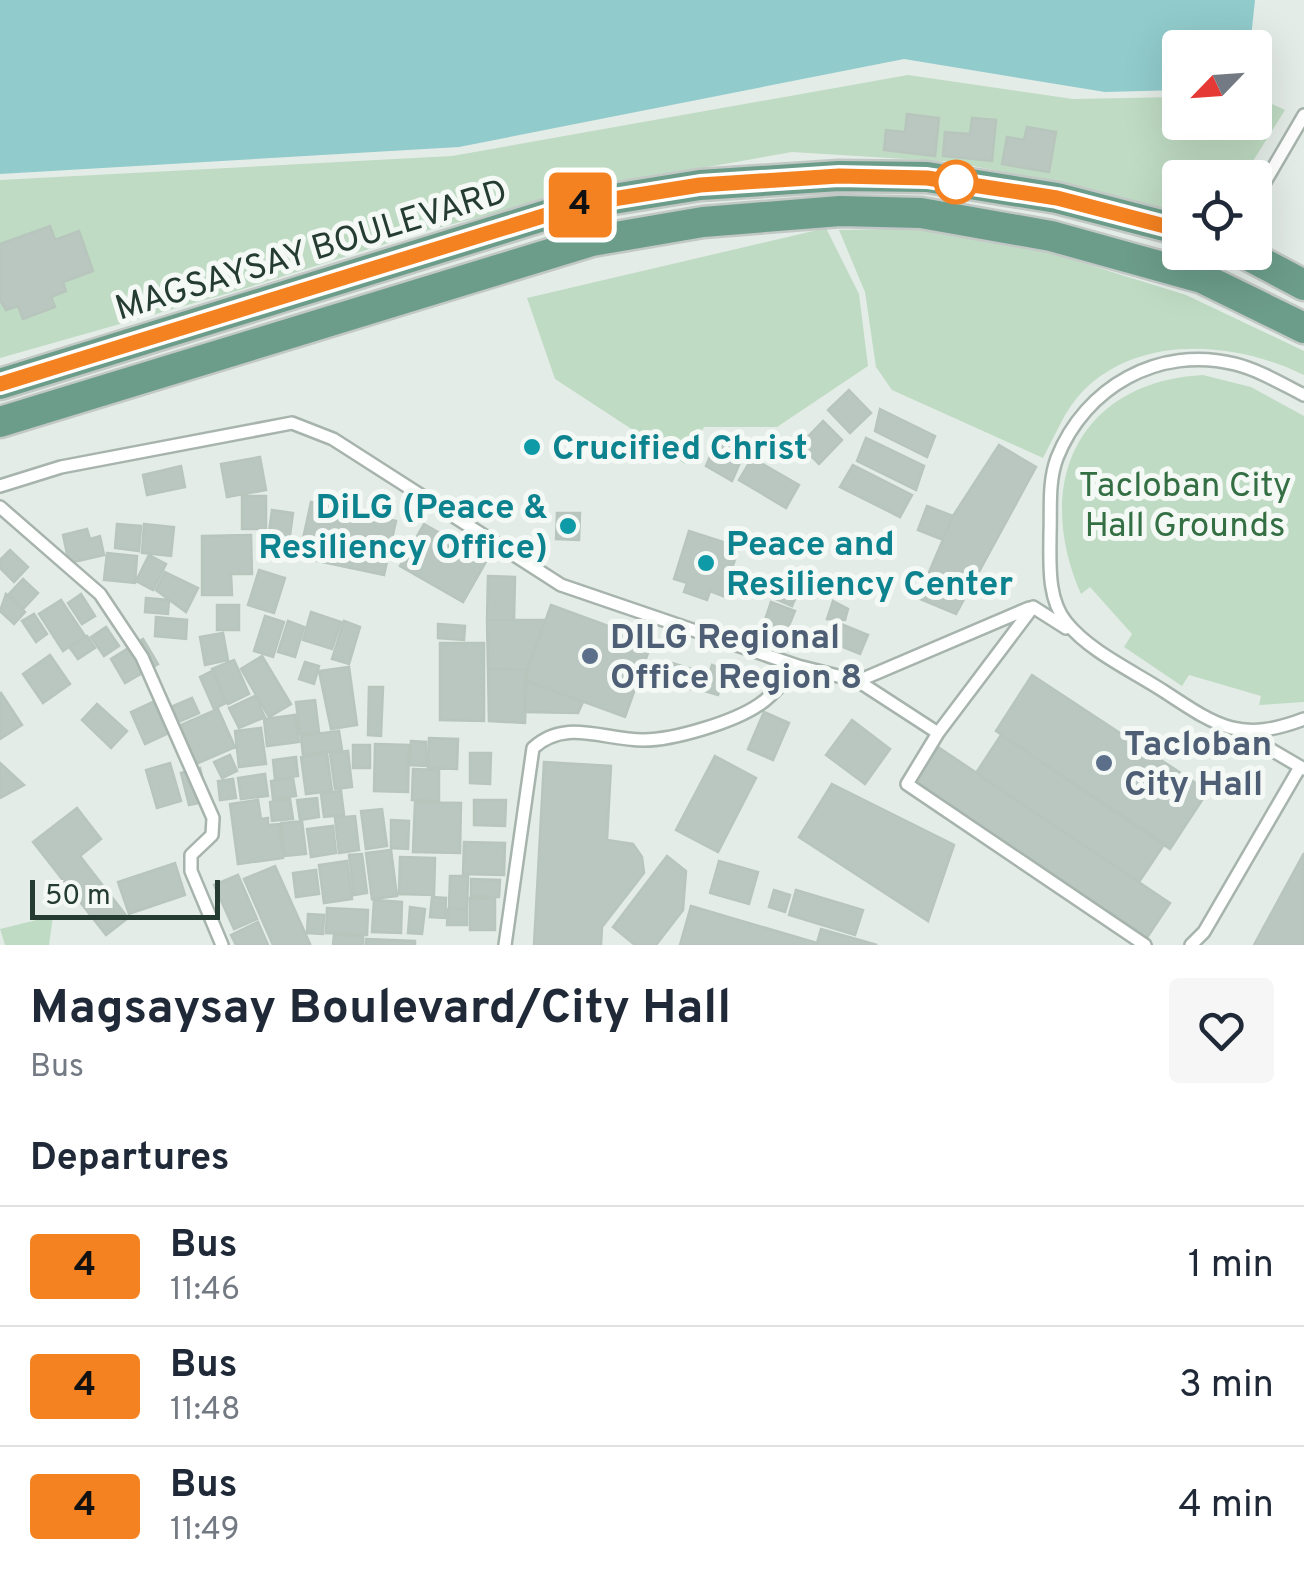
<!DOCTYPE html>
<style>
:root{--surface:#fff;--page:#f6f6f7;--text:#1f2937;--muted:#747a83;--line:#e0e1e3}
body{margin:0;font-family:Overpass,sans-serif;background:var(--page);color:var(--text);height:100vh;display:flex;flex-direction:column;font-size:38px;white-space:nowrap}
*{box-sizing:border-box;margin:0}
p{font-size:32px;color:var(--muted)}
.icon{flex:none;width:55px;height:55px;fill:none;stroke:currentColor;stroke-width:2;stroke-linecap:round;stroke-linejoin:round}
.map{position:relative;height:945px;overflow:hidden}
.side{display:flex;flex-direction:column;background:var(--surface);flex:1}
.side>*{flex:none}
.badge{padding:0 20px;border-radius:8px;font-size:35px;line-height:65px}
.needle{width:65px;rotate:245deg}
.tools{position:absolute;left:1162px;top:30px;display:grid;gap:20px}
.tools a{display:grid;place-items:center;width:110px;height:110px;border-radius:10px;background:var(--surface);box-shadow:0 10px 40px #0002;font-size:50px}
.scale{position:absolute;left:30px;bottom:25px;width:190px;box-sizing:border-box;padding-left:10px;border:5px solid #253c33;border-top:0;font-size:28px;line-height:35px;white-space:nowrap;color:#253c33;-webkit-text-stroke:8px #f4f9f6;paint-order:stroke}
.map>.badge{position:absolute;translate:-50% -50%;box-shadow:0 0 0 5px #fff}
h2{padding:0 30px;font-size:38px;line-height:90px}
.round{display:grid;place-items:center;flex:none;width:105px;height:105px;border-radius:10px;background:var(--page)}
.summary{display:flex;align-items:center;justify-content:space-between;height:170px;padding:0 30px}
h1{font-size:48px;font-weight:700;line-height:75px}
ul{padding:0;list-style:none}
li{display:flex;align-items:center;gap:30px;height:120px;padding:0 30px;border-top:2px solid var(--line)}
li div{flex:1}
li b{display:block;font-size:38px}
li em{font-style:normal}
li .badge{min-width:110px;font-weight:700;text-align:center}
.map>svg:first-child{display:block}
.green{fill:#bfdbc3}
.water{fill:#91cbcc}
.building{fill:#b9c7c0;stroke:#b7c5bd;stroke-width:2.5}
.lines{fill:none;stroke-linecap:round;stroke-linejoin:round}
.lane-casing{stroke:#a7b4ad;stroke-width:16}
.primary-casing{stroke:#c2c8c6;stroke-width:35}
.lane{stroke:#fff;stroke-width:11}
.primary{stroke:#6c9d8a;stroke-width:30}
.line-casing{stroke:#fff;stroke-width:22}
.line{stroke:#f58220;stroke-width:15}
.stop-dot{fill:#fff;stroke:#f58220;stroke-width:5}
.culture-dot{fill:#0f9aa8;stroke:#f4f9f6;stroke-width:4}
.service-dot{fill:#5c6f8a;stroke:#f4f9f6;stroke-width:4}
.labels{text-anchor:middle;stroke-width:10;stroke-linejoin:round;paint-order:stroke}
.street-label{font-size:35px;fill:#253c33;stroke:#f4f9f6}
.culture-label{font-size:35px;font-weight:bold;fill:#0d838f;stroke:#f4f9f6;text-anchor:start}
.park-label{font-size:35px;fill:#336f42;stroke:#f4f9f6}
.service-label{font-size:35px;font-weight:bold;fill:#4e5e75;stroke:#f4f9f6;text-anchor:start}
</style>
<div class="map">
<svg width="1304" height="945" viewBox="0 0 1304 945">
<rect width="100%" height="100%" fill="#e4ece7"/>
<path class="green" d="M908,75L1073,99L1180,97V122H1255V96L1285,110L1243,177L1180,178V217L1058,183L953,162L792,152L606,185L429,230L240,290L0,358V180L452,156Z
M826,228L859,294L868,366L777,427H704L685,464L555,379L527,298Z
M938,228L1035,248L1186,295L1304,351V375C1236,342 1141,333 1083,391C1065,409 1055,436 1043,458L892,390L876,367L865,292L839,230Z
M1203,375L1251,387L1304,416V702L1259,705L1261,696L1189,675L1182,686L1124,647L1132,634L1090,587L1081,594C1033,485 1077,382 1203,375Z
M53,916L49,945H5L0,929Z"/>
<path class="water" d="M0,0H1255L1250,47L1180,48V90L1105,92L904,59L459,147L0,174Z"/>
<path class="building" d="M907,114L939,118L935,156L884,150L886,130L905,132Z
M972,118L996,120L992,161L943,156L945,132L970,134Z
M1027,127L1056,132L1049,172L1002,164L1007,137L1024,140Z
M50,226L55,240L79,231L93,271L63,282L66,291L51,297L55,307L23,319L18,306L6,310L0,300V244Z
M849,390L871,413L850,433L828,410Z
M880,409L935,436L927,457L875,431Z
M823,421L842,440L819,464L800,445Z
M718,438L746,449L732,481L706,466Z
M866,438L924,466L916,490L857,461Z
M999,445L1036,467L956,614L918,598L953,516Z
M260,457L266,490L227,497L221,464Z
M752,458L799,485L786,508L739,480Z
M853,465L912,495L900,517L840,487Z
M181,466L185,487L147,495L143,475Z
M242,496H266V529H242Z
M311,502L396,521L384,575L299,557Z
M927,506L953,516L943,540L918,530Z
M272,510L293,513L287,557L266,554Z
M557,513H580L579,540L556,539Z
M117,524L141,526L139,551L115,548Z
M144,524L174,527L171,556L142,553Z
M424,524L487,560L463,602L400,566Z
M87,529L90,539L100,536L104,555L69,563L63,535Z
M689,531L739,547L723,596L710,591L707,600L684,592L687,583L674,579Z
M251,535L252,574H231L232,595H202V536Z
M10,550L28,567L14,582L0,568V560Z
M107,553L137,556L135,583L104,580Z
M149,555L166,564L153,590L136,581Z
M259,570L285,578L274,613L248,605Z
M165,572L198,588L186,612L156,590Z
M488,576L515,577L514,620H487Z
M23,579L38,593L24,608L9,594Z
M783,583L799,590L792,606L776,599Z
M6,594L25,612L14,624L0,611Z
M81,594L95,616L82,624L68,603Z
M146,598L169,600L168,614L145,612Z
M61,600L85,636L63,651L39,614Z
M833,601L848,609L845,620L827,619Z
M771,602L795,611L785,635L763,626Z
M217,605H239V630H217Z
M551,605L652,642L625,717L524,680Z
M311,612L341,622L332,649L303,640Z
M34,614L47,634L36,642L22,621Z
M265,616L284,622L273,657L254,651Z
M156,617L187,620L186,639L155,636Z
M487,620H545L527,670L488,669Z
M288,621L304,627L295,657L278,652Z
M344,621L360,627L349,664L332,659Z
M438,624L465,626L464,640L438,638Z
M841,624L868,635L860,654L833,643Z
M106,627L119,646L104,656L91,637Z
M223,633L228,660L205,665L200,637Z
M87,636L95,648L78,659L70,648Z
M143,639L158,664L125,683L111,659Z
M440,643H484V721L440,720Z
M50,655L70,684L43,703L23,674Z
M262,656L291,704L269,717L241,669Z
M234,660L249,694L228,704L212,669Z
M305,662L319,666L314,684L299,679Z
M672,663L695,670L690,689L666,682Z
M712,665L726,670L718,695L704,691Z
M349,667L357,725L331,729L319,671Z
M488,669L527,670L525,723L489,721Z
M212,671L226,703L214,709L200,677Z
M1032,675L1208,791L1170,849L996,731Z
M524,680L583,702L578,713L524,712Z
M369,687H383L381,736L368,735Z
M1,693L22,725L0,739V694Z
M255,696L265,717L239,728L229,708Z
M192,698L199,713L178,722L171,707Z
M315,700L319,732L300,734L296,702Z
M155,701L169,733L145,744L131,712Z
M97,704L127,731L111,748L82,720Z
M218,709L235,747L196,764L179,726Z
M764,712L789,723L773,760L748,749Z
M295,715L299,742L267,746L264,719Z
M852,720L890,749L865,784L826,755Z
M261,728L266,764L239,767L235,731Z
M339,731L342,750L303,755L301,736Z
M1001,735L1165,843L1139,882L976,773Z
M429,738L458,739L457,769L428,768Z
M411,741L426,742V766L410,765Z
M375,744L409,745L408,792L374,791Z
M353,745H370V768H353Z
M938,747L1170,903L1146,939L914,783Z
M348,751L352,787L335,789L330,753Z
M327,753L332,791L306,794L301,757Z
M470,753H491L490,784L470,783Z
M230,755L237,771L222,778L214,762Z
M715,756L756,778L718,852L676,830Z
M296,757L298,776L275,779L273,760Z
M544,762L611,766L607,840L633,844L642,857L644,873L602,927L601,945H534Z
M0,763L24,785L0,798Z
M170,763L181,801L157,808L146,770Z
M200,768L208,801L189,805L181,773Z
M413,769L439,770V801L412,800Z
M265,774L268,796L241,799L238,778Z
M293,778L296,796L273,799L271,781Z
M233,779L236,798L220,800L218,781Z
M832,784L954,845L928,921L799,837Z
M341,791L344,815L324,817L321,794Z
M317,798L319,817L300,820L297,800Z
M290,799L293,819L272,821L270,802Z
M258,800L261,819L268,818V825L279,824L283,858L238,864L230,804Z
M474,800H506L505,826L474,825Z
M415,802L461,803L460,853L413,852Z
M77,808L101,839L80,856L128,918L106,935L33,842Z
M382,809L387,846L366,849L361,811Z
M355,816L359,850L339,853L335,818Z
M391,820L409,821L408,849L391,848Z
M302,821L306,854L285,856L281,823Z
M333,826L336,853L311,857L307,829Z
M464,842L505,843L504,875L463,874Z
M391,850L397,896L372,899L366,853Z
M1304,853V945H1254Z
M362,854L367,893L354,895L349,855Z
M667,856L686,871L683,910L656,945H635L613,927Z
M400,857L435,858L434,895L399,894Z
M347,861L352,899L324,903L319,865Z
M719,861L758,872L749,904L710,893Z
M175,863L185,895L129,914L118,882Z
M275,866L310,944L308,945H273L244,879Z
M316,870L319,894L296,897L293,873Z
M238,875L257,919L234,929L214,885Z
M450,876H468L467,908H449Z
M471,879L500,880L499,897L471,896Z
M774,890L790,895L785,912L769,907Z
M796,890L863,910L855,935L789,915Z
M432,897L446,898L445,918L430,917Z
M470,898L495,899V930H470Z
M374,900L402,902L401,933L372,932Z
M691,906L817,943L821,929L877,945H680Z
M410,907L425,909L422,934L408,933Z
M327,908L368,910L367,935L326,933Z
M448,909L467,910V925H447Z
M308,914L324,915L323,934L307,933Z
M258,922L268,945H236L231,935Z
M334,935L363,936V945H333Z
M366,939L415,941V945H366Z"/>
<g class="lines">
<g class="lane-casing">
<path id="lane" d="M1255,199L1304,115
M1304,395C1282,384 1259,370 1235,364C1159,345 1085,387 1057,458C1048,482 1051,509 1050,534C1050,563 1047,598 1066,622C1090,652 1133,671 1165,692C1218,727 1241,743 1304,719
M0,486L61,467L292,423L333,439L561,585L798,666L858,681L938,733
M0,507L100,594L142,657L213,818L212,835L191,855V871L222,945
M1066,628L1033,607L938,733L907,784L1145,945
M858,681L1029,608
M1246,735L1304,769
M505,945L533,748C566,718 603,740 643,740C674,740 734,722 760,704C774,695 786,678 798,666
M1191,945L1204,932L1300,767"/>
</g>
<g class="primary-casing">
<path id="primary" d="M1242,252L1304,285
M0,384L582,204L700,185L839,176L927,177L1057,198L1180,230
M0,422L592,241L703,222L840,211L921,213L1051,236L1202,278L1304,328"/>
</g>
<use href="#lane" class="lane"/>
<use href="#primary" class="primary"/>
</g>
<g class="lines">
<g class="line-casing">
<path id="line" d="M0,384L582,204L700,185L839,176L927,178L1057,198L1180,230"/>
</g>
<use href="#line" class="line"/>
</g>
<circle class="stop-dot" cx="956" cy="182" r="20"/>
<g class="culture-dot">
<circle cx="532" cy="447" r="10"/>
<circle cx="568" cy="526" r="10"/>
<circle cx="706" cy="563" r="10"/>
</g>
<g class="service-dot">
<circle cx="590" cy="656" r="10"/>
<circle cx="1104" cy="763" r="10"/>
</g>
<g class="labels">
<g class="street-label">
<text transform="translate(311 249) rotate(-17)" y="12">MAGSAYSAY BOULEVARD</text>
</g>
<g class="culture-label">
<text x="552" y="459">Crucified Christ</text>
<text x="548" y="518" text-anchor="end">DiLG (Peace &amp;<tspan x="548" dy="40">Resiliency Office)</tspan></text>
<text x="726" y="555">Peace and<tspan x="726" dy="40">Resiliency Center</tspan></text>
</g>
<g class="park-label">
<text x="1185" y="496">Tacloban City<tspan x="1185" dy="40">Hall Grounds</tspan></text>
</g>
<g class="service-label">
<text x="610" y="648">DILG Regional<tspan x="610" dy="40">Office Region 8</tspan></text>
<text x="1124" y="755">Tacloban<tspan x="1124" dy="40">City Hall</tspan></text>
</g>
</g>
</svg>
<div class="tools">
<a><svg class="needle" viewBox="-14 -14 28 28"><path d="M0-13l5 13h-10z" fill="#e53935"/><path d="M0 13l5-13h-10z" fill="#747a83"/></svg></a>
<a><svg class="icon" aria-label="locate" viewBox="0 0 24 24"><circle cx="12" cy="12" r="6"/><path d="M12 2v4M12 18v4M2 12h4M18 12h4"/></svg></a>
</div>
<div class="scale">50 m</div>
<b class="badge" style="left:580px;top:205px;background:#f58220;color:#111">4</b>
</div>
<section class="side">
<div class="summary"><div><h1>Magsaysay Boulevard/City Hall</h1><p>Bus</p></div><a class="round"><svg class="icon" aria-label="heart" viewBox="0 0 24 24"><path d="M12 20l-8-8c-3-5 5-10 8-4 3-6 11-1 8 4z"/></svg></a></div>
<h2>Departures</h2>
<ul>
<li><span class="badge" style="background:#f58220;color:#111">4</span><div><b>Bus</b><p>11:46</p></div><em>1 min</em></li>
<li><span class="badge" style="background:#f58220;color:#111">4</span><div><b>Bus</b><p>11:48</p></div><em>3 min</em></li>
<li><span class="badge" style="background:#f58220;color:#111">4</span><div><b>Bus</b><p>11:49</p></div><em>4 min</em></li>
</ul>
</section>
